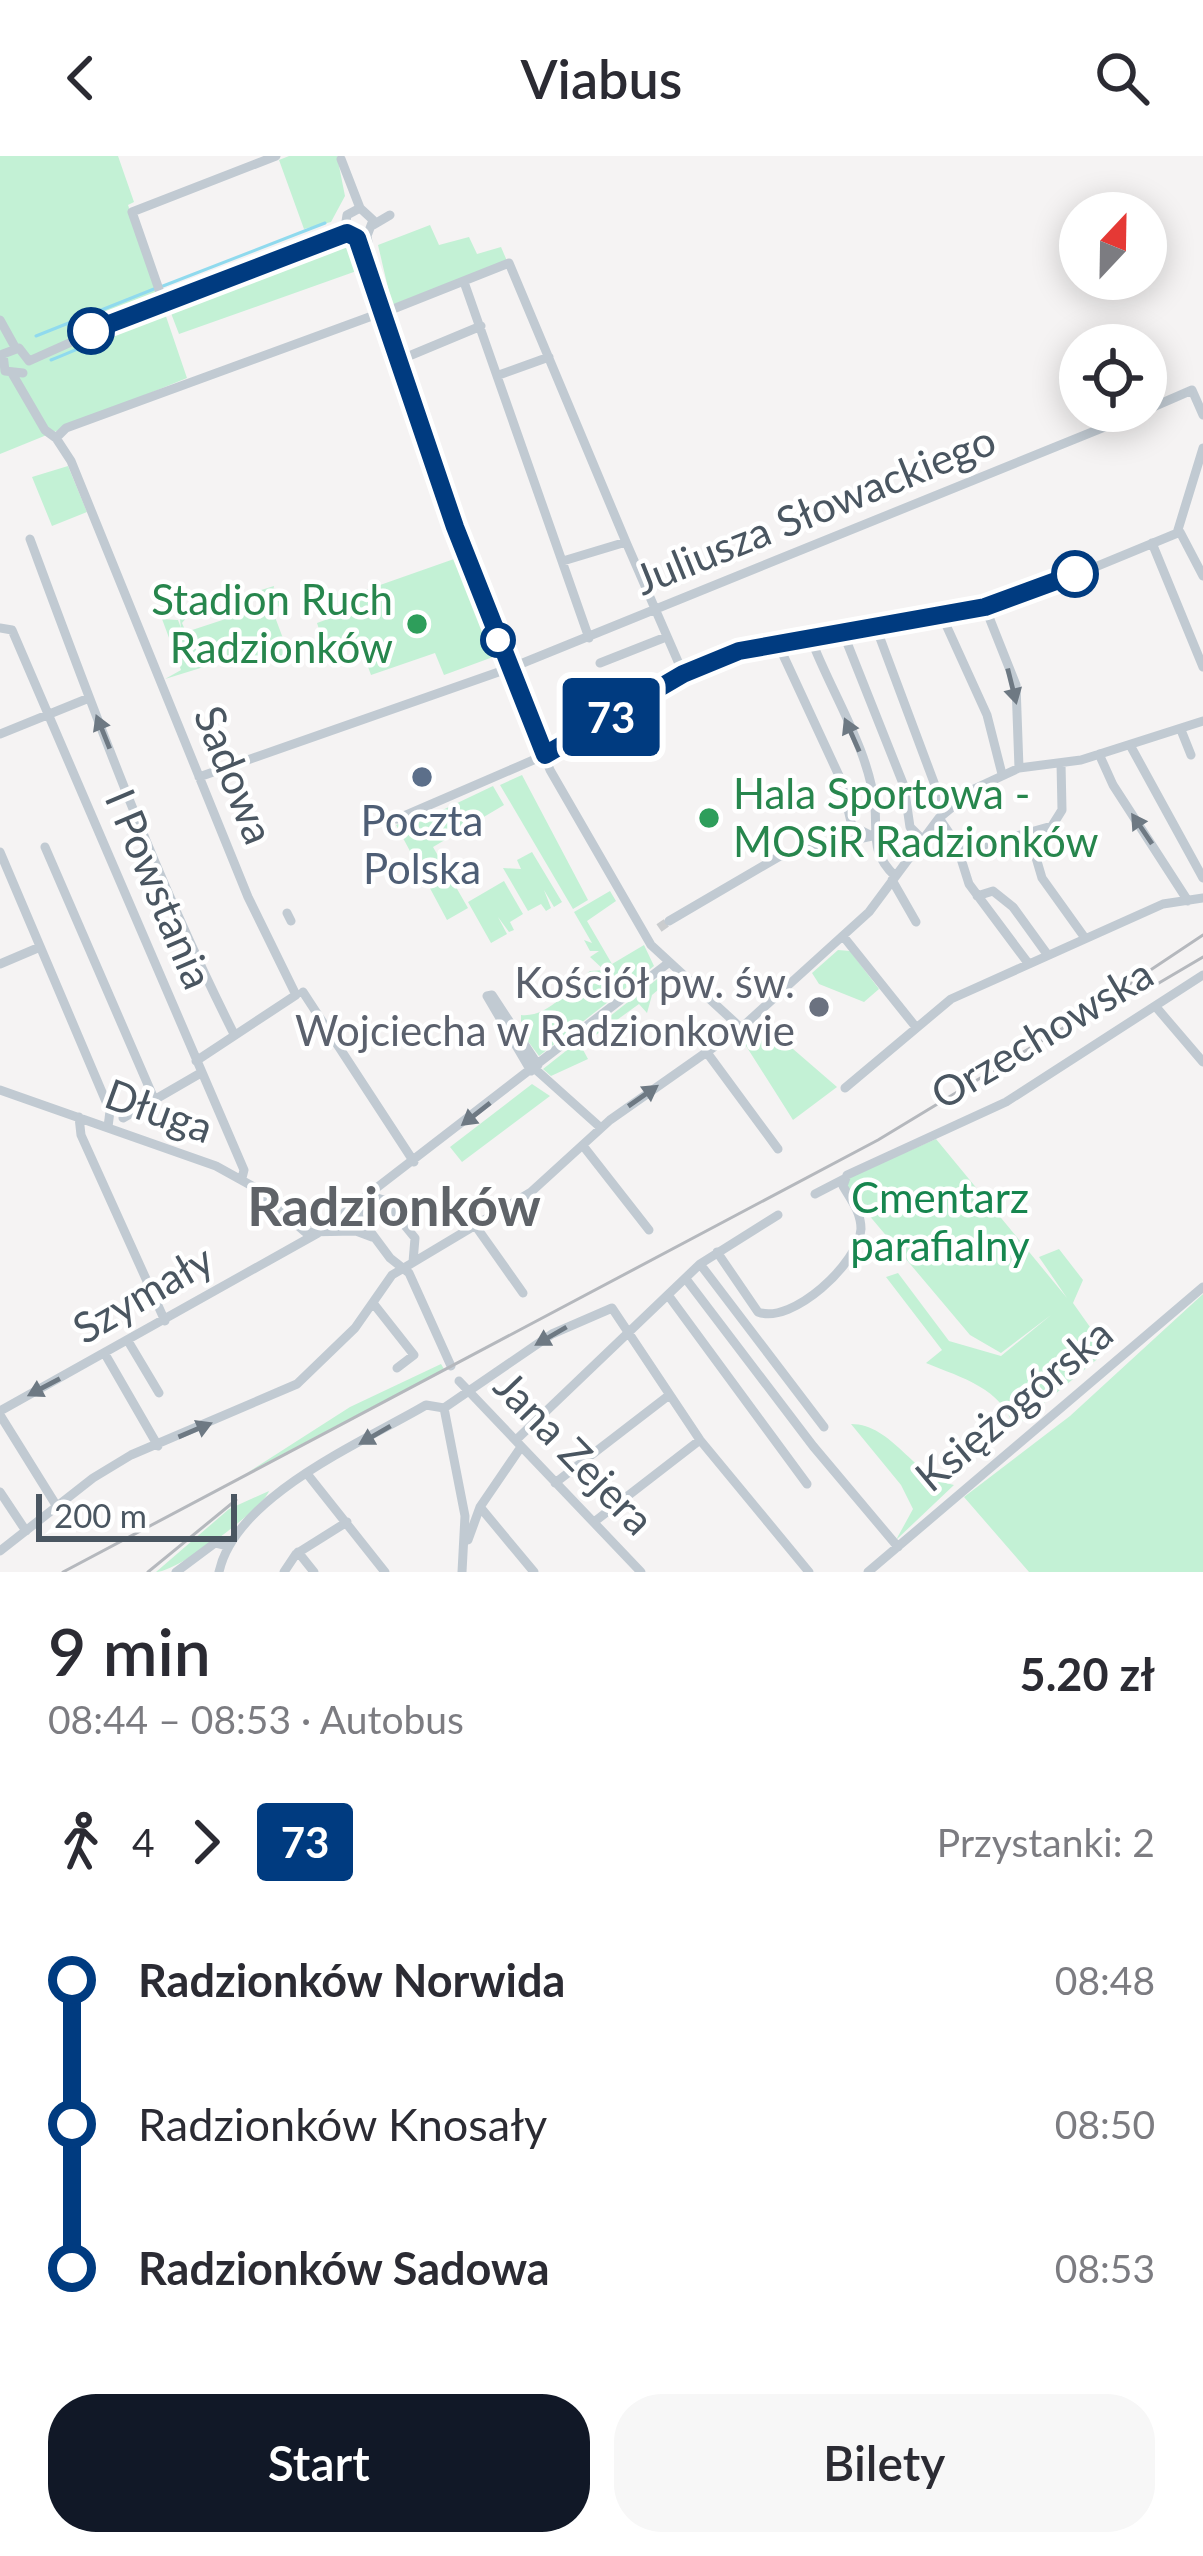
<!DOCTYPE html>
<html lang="pl">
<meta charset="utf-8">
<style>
:root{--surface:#fff;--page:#f7f7f7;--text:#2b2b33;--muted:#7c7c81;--accent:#111827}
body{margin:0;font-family:Lato,sans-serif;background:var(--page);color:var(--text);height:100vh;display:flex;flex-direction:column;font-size:45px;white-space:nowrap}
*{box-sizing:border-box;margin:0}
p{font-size:39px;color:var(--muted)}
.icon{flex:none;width:66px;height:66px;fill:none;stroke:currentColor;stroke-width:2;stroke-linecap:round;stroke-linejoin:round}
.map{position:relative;height:1416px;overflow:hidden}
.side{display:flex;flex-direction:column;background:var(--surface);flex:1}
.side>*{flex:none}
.badge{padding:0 24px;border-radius:9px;font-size:42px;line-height:78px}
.needle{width:78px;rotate:22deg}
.tools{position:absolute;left:1059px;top:36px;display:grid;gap:24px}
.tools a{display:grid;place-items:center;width:108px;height:108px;border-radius:50%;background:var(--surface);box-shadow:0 6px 30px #0003;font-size:60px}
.scale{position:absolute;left:36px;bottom:30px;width:201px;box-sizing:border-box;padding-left:12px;border:6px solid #4a5661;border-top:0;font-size:33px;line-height:42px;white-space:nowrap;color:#4a5661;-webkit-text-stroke:9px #fff;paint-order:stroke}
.map>.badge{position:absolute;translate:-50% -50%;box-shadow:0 0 0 6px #fff}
.legs{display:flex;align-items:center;gap:18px;height:132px;padding:0 48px;font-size:39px}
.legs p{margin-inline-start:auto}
.summary{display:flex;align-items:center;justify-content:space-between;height:204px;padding:0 48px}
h1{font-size:66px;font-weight:600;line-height:90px}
.cta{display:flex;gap:24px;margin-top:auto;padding:24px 48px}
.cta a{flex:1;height:138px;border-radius:48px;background:var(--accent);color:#fff;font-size:48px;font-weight:600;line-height:138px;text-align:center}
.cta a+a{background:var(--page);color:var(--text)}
ul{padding:0 48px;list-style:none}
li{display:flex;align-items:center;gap:42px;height:144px;font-size:45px}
li i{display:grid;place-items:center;width:18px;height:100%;margin:0 15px;background:currentColor}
li i::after{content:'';width:30px;height:30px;margin:-15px;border:9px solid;border-radius:50%;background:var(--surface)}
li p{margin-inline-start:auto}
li:first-child i{background:linear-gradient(#0000 50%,currentColor 0)}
li:last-child i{background:linear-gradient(currentColor 50%,#0000 0)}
header{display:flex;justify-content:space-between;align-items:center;height:156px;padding:0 48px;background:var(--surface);font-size:54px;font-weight:600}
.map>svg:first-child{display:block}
.green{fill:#c3f1d5}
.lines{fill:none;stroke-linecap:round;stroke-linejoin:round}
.stream{stroke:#90daee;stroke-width:3}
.minor-tunnel{stroke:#caccce;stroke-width:9;stroke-dasharray:9 4.5;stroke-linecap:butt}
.minor{stroke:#c1cad2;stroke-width:9}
.rail{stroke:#b5b8bd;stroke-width:3}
.oneway{fill:#6e7983}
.line-1-casing{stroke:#fff;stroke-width:27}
.line-1{stroke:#003b80;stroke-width:18}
.stop-1-dot{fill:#fff;stroke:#003b80;stroke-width:6}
.leisure-dot{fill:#2e9e5b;stroke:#fff;stroke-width:4.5}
.service-dot{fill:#5c6f8a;stroke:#fff;stroke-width:4.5}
.worship-dot{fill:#6b7280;stroke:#fff;stroke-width:4.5}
.labels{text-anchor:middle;stroke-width:9;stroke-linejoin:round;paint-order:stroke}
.street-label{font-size:42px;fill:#4a5661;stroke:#fff}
.leisure-label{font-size:42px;fill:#27864d;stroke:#fff;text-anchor:end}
.service-label{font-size:42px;fill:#4e5e75;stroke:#fff}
.worship-label{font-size:42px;fill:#5b616d;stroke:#fff;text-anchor:end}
.park-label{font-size:42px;fill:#17864f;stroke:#fff}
.district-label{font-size:54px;font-weight:bold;fill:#5f6368;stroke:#fff}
</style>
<header><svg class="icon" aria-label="back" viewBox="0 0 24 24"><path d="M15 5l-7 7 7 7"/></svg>Viabus<svg class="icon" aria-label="search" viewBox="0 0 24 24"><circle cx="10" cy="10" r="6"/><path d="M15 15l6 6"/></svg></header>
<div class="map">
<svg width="1203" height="1416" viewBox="0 0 1203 1416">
<rect width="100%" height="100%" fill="#f5f3f3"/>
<path class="green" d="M0,0H118L134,46L128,49L187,222L0,298Z
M289,0H337L345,40L331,66L304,73L279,4Z
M430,69L439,89L469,81L477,98L501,91L507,105L392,149L378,89Z
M334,87L356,96L365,112L179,178L169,152Z
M68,310L87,356L52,370L32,321Z
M454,403L493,501L444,519L435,497L371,519L364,500L351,490L327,498L317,467L350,455L346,441Z
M274,430L272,442L278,441L282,449L272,453L287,493H299L277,504L262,499L241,510L236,498L222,502L214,483L198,487L207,510L165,523L181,514L162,463L178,464L181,472L180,463L187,461L182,467L186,476L268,449L258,435Z
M522,619L588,744L573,753L500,629Z
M493,630L504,649L433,691L468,752L447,764L396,669L406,665L409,670Z
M532,696L562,746L554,751L544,734L551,752L546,755L541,748L528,755L503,712L521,713L517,704Z
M504,725L523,758L510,766L514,774L509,776L498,761L507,778L491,787L468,746Z
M610,735L616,745L587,765L612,808L644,789L654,810L539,900L521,876V859C549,862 570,831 590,815L604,814L590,801L599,795H590L584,784L592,787L574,756Z
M838,794L850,795L879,833L864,846L819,828L812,817Z
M666,816L672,822L652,839L647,857L639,848L581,890L588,903L551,920L543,913Z
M763,867L837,931L793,964L741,882Z
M532,928L550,940L462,1006L450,991Z
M936,983L1067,1142L1039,1101L1059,1093L1083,1124L1073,1147L1107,1195L1014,1272C1002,1232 962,1222 926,1207L942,1194L886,1121L898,1117L949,1185L1001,1200L1051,1159L1001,1197L970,1179L846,1032L847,1022Z
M1203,1138V1416H1029L964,1341L1070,1260Z
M441,1208L444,1213L247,1317L350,1251Z
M851,1268C893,1268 913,1321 954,1329L896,1384L913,1353L901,1329Z
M269,1335C262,1354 177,1416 156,1416L229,1353Z"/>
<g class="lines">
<path class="stream" d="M163,130L325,67
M36,180L154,133
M51,204C120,176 188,143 258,115"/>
<path class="minor-tunnel" d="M659,772L669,765"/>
<path class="minor" d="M341,3L360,52L373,64L367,80L374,123L411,247L550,614L651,789L741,872
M360,52L347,59L345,72L351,81L367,80
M373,69L390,59
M464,126L589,482
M163,145L132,56L276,0
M383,157L509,107L626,386
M0,164L15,191
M409,200L481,170
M29,205L163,145L347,77
M23,217L5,215L3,198L19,192L29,205
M13,219L45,274L56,282
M499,219L549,201
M1146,254L1192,234L1203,259
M1177,377L1203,292
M30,383C92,550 153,717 233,876
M1152,387L1203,511
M563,405L626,386L683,517
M985,451L1016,529L1019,612
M942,460L987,559L1002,618
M0,472L12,474L244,1014L242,1022
M877,474L945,656
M844,479L904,630L910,671L922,683
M811,483C832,538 869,593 875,651C877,680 871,697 895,720
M778,488L841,624L852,670L872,680
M600,507L666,481
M1181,574L1191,599
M0,578L89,542
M1130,589L1203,722
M1099,598L1113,629L1188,745
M199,621L513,511L1144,255
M939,662L956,687L982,690L1052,670L1062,654L1061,607
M397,663L545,599L683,517L721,502L1015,444L1180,376L1203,420
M1029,678L1042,722L1085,782
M956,687L969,728L1028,807
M45,691L155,945
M0,696L110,955L108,971
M892,724L916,766
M977,740L993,735L1013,751L1047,798
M287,757L291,765
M669,765L780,700L872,680
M843,780L915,870
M0,808L40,791
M303,836L414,1006
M1156,851L1203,906
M708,898L778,993
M196,905L296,839L248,741L71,305L56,282L66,272L383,156
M534,912L601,972
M531,915L487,840L492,839L538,909
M845,932L951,843L1163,748L1203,742
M0,934L216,1010L254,1031L305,1076L356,1075L372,1081
M79,961L81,979L165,1165
M123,962L199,918
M584,991L649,1074
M815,1038L844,1023
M370,1040L384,1044L415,1082L413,1106
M361,1048L358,1059L390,1102L409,1117L451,1210
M294,1064L330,1069
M477,1072L523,1137
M717,1096L758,1156C792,1169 859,1107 861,1073C861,1056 851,1044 843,1030L847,1019L1006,946L1203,819
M700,1108L824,1271
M686,1123L813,1290L898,1391
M668,1139L807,1328
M373,1147L414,1199L397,1212
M128,1185L159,1237
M105,1198L158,1290
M459,1225L641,1416
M444,1252L552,1178L612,1152L700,1284L809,1416
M444,1252L465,1360L462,1416
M0,1255L318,1077L667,808
M0,1259L56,1349
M516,1284L700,1108L778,1059
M308,1319L385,1416
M555,1327L668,1240
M0,1336L26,1375
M480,1351L534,1416
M594,1366L700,1284
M468,1384L480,1351L521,1291
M0,1395L93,1322L131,1299L297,1228L355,1172L392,1119L531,1036L610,964L741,872L869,756L939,662L974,633L1019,612L1081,604L1203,565
M298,1396L314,1416
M176,1416L215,1387L227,1390
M219,1416C235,1340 363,1286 426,1249L444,1252
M284,1416L296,1398L347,1366
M868,1416L1203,1131"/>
<path class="rail" d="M1147,834L1203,801
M63,1416L878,984L1068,869L1203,779
M148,1416L236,1344"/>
</g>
<defs><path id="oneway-solid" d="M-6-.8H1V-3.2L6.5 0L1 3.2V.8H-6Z" transform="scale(3)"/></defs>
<g class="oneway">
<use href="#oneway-solid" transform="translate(1012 530) rotate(76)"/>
<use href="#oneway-solid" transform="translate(103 576) rotate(-112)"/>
<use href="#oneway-solid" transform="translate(852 579) rotate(-114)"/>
<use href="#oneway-solid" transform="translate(1142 673) rotate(-124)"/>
<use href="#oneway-solid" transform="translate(643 940) rotate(-35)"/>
<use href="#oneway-solid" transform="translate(476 958) rotate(142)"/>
<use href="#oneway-solid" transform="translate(551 1180) rotate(150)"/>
<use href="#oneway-solid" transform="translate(44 1231) rotate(152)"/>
<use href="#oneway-solid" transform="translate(195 1274) rotate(-23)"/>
<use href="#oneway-solid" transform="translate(375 1279) rotate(150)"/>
</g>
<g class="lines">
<g class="line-1-casing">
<path id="line-1" d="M91,175L347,77L357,82L455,371L545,599L683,518L739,495L985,451L1075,418"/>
</g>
<use href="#line-1" class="line-1"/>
</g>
<g class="stop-1-dot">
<circle cx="91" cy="175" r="21"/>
<circle cx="1075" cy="418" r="21"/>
<circle cx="498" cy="484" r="15"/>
</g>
<g class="leisure-dot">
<circle cx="417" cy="468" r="12"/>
<circle cx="709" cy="662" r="12"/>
</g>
<circle class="service-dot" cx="422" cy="621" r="12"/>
<circle class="worship-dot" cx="819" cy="851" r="12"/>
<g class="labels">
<g class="street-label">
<text transform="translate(815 354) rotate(-22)" y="15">Juliusza Słowackiego</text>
<text transform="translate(234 619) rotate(68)" y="15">Sadowa</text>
<text transform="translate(159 733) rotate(67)" y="15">I Powstania</text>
<text transform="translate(1042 878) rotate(-31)" y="15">Orzechowska</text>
<text transform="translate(159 955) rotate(20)" y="15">Długa</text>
<text transform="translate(143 1138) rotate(-30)" y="15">Szymały</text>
<text transform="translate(1014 1249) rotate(-40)" y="15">Księżogórska</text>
<text transform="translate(574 1297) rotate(46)" y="15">Jana Zejera</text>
</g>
<g class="leisure-label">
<text x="393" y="459">Stadion Ruch<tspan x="393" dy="48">Radzionków</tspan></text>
<text x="733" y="653" text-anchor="start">Hala Sportowa -<tspan x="733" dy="48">MOSiR Radzionków</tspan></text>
</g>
<g class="service-label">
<text x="422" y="680">Poczta<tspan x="422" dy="48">Polska</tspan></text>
</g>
<g class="worship-label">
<text x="795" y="842">Kościół pw. św.<tspan x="795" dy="48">Wojciecha w Radzionkowie</tspan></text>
</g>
<g class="park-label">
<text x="940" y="1057">Cmentarz<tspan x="940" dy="48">parafialny</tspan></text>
</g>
<g class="district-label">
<text x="394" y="1070">Radzionków</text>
</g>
</g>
</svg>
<div class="tools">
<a><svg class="needle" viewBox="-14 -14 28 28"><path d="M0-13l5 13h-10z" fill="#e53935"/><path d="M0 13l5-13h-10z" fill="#7c7c81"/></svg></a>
<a><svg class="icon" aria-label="locate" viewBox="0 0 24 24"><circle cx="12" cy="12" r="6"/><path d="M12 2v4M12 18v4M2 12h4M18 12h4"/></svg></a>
</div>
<div class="scale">200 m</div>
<b class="badge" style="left:611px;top:561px;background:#003b80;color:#fff">73</b>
</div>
<section class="side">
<div class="summary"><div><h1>9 min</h1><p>08:44 – 08:53 · Autobus</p></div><b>5.20 zł</b></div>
<div class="legs"><svg class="icon" aria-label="walk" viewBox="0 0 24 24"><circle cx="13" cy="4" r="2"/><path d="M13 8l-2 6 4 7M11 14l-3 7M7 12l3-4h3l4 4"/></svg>4<svg class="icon" aria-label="forward" viewBox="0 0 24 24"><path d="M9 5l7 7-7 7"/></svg><b class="badge" style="background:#003b80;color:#fff">73</b><p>Przystanki: 2</p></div>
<ul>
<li><i style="color:#003b80"></i><b>Radzionków Norwida</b><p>08:48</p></li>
<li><i style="color:#003b80"></i><span>Radzionków Knosały</span><p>08:50</p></li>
<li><i style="color:#003b80"></i><b>Radzionków Sadowa</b><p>08:53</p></li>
</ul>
<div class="cta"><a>Start</a><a>Bilety</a></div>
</section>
